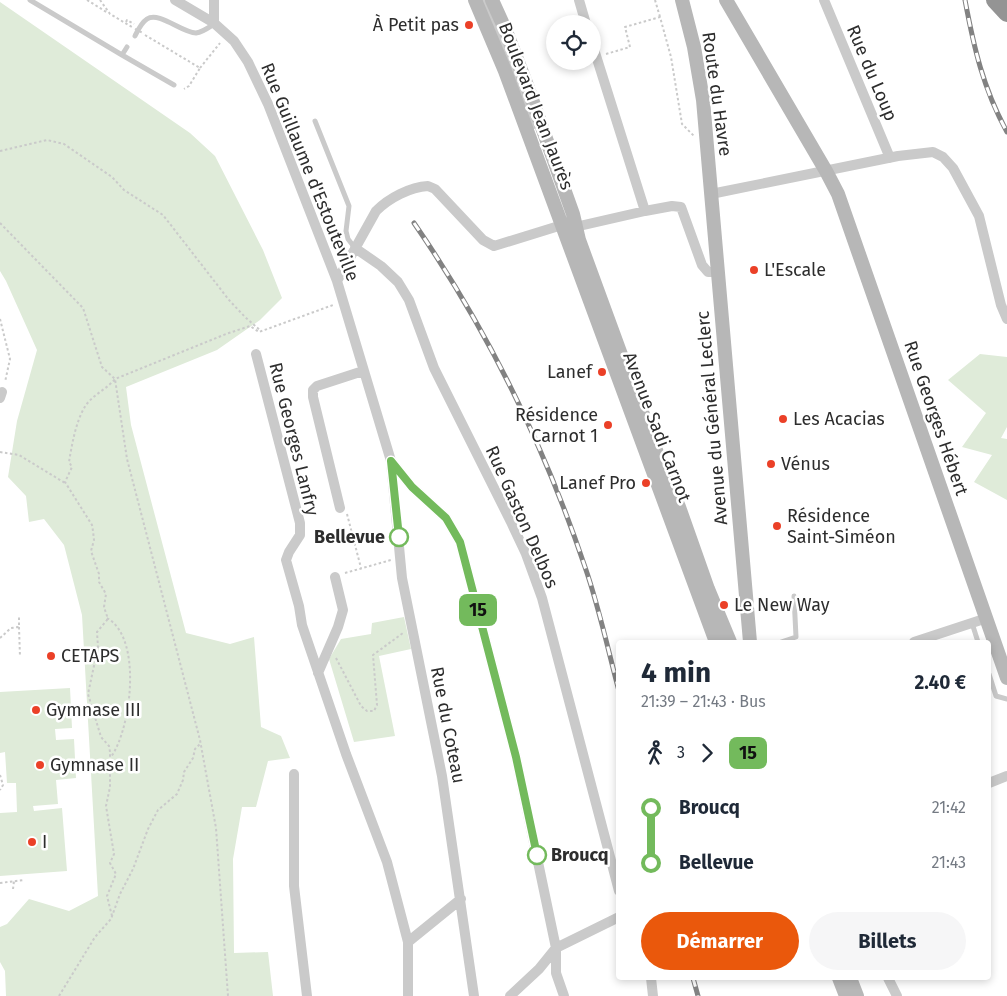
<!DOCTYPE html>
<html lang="fr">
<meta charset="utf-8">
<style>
:root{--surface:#fff;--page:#f6f6f7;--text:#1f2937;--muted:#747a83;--accent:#ea580c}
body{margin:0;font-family:"Fira Sans",sans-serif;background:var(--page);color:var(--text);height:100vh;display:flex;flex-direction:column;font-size:19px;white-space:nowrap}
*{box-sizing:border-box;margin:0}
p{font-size:16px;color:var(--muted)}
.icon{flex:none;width:28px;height:28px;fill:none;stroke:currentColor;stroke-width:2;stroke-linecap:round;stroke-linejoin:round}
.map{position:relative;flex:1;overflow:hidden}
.drawer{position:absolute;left:616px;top:640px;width:375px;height:340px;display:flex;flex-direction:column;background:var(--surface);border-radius:5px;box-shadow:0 2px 8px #0003}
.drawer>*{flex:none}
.badge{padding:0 10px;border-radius:8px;font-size:18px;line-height:32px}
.controls{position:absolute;left:546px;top:15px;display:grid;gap:10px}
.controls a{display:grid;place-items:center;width:55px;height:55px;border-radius:50%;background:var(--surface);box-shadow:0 2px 8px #0003;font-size:25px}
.map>.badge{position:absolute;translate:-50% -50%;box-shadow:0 0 0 2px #fff}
.legs{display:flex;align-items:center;gap:8px;height:55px;padding:0 25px;font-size:16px}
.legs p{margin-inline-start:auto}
.head{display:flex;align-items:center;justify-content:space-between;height:85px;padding:0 25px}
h1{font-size:28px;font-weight:700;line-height:38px}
.primary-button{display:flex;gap:10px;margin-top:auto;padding:10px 25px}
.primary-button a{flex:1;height:58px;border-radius:30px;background:var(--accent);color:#fff;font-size:20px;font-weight:700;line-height:58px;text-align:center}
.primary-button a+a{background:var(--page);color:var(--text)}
ul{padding:0 25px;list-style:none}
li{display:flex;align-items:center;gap:18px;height:55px;font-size:19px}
li i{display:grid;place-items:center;width:8px;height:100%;margin:0 6px;background:currentColor}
li i::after{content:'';width:12px;height:12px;margin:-6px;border:4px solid;border-radius:50%;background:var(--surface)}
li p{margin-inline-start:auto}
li:first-child i{background:linear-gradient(#0000 50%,currentColor 0)}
li:last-child i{background:linear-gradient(currentColor 50%,#0000 0)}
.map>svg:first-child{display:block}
.green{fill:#dfebd9}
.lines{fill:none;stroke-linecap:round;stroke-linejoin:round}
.path{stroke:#cacaca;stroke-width:2;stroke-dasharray:2.5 2.5;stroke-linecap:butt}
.lane{stroke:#cacaca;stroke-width:5}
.street{stroke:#cacaca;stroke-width:10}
.secondary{stroke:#b7b7b7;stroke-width:14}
.highway{stroke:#949494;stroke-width:18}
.rail-casing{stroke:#828282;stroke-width:5}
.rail{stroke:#fff;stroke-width:3;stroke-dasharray:9;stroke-linecap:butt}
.path-bridge{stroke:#cacaca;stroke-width:2;stroke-dasharray:2.5 2.5;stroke-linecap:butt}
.line-1-casing{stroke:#fff;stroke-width:11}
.line-1{stroke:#73ba5c;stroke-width:8}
.poi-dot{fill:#eb4027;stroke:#fff;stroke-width:2}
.stop-1-dot{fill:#fff;stroke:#73ba5c;stroke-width:2.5}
.labels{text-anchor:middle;stroke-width:5;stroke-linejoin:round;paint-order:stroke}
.poi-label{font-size:18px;fill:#2d2d2d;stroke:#fff;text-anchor:start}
.street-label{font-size:18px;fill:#2d2d2d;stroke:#fff}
.stop-label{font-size:18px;font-weight:bold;fill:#2d2d2d;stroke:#fff;text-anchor:end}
</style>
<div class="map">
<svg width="1007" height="996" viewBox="0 0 1007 996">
<rect width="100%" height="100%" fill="#fff"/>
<path class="green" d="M0,2L190,133L215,156L263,250L282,298L260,320L217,350L126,387L131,425L186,633L230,644L254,637L261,727L281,736L290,758L268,761L256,807H242L233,859L234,953L268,952L273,996H6L5,971L0,962V927L7,924L29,899L69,911L98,896L82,615L64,545L44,519L29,522L26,496L8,477L17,421L37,350L6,281L0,271Z
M980,354L1007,357V427L1001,438L1007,439V500L974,482L992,455L962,447L986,413L948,380Z
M404,617L411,649L379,656L395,736L354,742L329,659L341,639L371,634L372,623Z
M70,688L72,728L55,729L56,740L74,739L76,778L56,780L58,804L33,806L34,811L62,808L67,871L0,876V813L17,812L16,783H7L5,752L0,753V692Z"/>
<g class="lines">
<path class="path" d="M87,0L108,13
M100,0L110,14L132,27
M655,0L660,17
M126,22L127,20L134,24
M145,35L200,68L189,86L184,89
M606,54L630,47L625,27L660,17L671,57L682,124L694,136
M200,68L220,43
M0,151L47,140L64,144L112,177L124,190L163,215L229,300L245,317L261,331
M0,223L83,308L102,367L115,379L127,459L200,740L216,828L228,996
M0,319L10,359L5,382
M0,452L19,455L65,483
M347,514L361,568
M345,573L391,560
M107,618C143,638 131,729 111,757
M19,627L20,657
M0,638L11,628L19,627V617
M336,658L361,706L367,711H374L377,705L373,655L403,633
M0,775L3,785L0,790
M0,883L24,880
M13,889L14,881
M112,916L107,896L116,874L110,863L114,854L106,806L110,787V752L109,746L101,737L88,694L98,647L97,632L107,620V616L104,607L106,594L99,582V574L91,551L94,540L93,531L92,525L65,482L72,467L69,462C72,444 76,420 86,405C94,394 107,389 115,379L226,334L250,326L259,332L333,305
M59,996L95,937L111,919L120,894L133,869L148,829L158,810L177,794L183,780L184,772L193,758L195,749L201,743"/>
<path class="lane" d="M30,0L122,55L174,85
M483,0L500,39L533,127
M135,36C138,30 141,23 147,19C159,11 182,33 196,33C203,32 208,28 214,24
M122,55L127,47
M315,121L349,206L346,231L348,239L355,248
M972,623L978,642
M781,642L796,637L794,596
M989,674L996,696L1007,699"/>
<path class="street" d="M175,0L214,23L234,41L248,62L268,104L337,281L391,461L412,487L446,518L460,542L516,757L556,948V973L564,996
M214,0V23
M579,0L586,24
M824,0L890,158
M592,43L645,211
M711,194L898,156L933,152L943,157L953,168L979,216L1001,305L1007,319
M355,248L381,266L398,282L409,300L434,368L511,522L526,554L542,598L619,891
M337,281L376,211C389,198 410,187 428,186L435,189L483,240L494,246L562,225L575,227L645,211L672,206L681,207L702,265L708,272H718
M256,354L300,523V535L289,552L286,560L299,606L302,625L346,754L387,862L408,942
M0,398L2,392
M391,462L402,578L442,776L474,996
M340,508L313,397V390L317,386L363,371
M914,642L987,618
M318,673L338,627L343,610L335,577
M294,774V886L307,996
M989,783L1007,776
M651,978L653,996
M888,978L897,996
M408,996V942L461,899
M510,996L539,969L556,948L619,917"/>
<path class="secondary" d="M475,0L505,71L716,642
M492,0L506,31L528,88L573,214L579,240L668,483L679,507L708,589L730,642
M682,0L694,47L703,100L750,642
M726,0L826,171L838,194L1007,678
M839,978L846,996
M850,978L857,996"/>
<path class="highway" d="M995,0L1007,13"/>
<g class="rail-casing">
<path id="rail" d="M965,0C974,48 983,88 1007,132
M414,223C487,329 544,445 585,567C599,607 608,650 619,691
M693,978L698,996"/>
</g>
<use href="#rail" class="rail"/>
<path class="path-bridge" d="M135,29L143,33"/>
</g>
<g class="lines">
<g class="line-1-casing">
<path id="line-1" d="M399,537L391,461L412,487L446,518L460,542L516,757L537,855"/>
</g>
<use href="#line-1" class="line-1"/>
</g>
<g class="poi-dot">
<circle cx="469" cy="25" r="5"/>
<circle cx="754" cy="270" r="5"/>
<circle cx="602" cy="372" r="5"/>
<circle cx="783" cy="419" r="5"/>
<circle cx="608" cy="425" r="5"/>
<circle cx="771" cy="464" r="5"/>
<circle cx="646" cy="483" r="5"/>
<circle cx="777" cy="526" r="5"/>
<circle cx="724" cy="605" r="5"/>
<circle cx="51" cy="656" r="5"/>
<circle cx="36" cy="710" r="5"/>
<circle cx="40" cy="765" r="5"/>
<circle cx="32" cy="842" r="5"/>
</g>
<g class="stop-1-dot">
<circle cx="399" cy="537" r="9"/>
<circle cx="537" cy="855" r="9"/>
</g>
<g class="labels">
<g class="poi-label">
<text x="459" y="31" text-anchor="end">À Petit pas</text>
<text x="764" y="276">L'Escale</text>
<text x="592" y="378" text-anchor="end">Lanef</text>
<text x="598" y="421" text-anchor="end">Résidence<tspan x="598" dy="21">Carnot 1</tspan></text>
<text x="793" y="425">Les Acacias</text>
<text x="781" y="470">Vénus</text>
<text x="636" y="489" text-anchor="end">Lanef Pro</text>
<text x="787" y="522">Résidence<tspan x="787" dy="21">Saint-Siméon</tspan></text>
<text x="734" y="611">Le New Way</text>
<text x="61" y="662">CETAPS</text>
<text x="46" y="716">Gymnase III</text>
<text x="50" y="771">Gymnase II</text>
<text x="42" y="848">I</text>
</g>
<g class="street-label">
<text transform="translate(872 73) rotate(67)" y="6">Rue du Loup</text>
<text transform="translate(717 94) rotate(82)" y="6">Route du Havre</text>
<text transform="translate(536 106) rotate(69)" y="6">Boulevard Jean Jaurès</text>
<text transform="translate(310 172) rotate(68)" y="6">Rue Guillaume d'Estouteville</text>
<text transform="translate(712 418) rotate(-95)" y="6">Avenue du Général Leclerc</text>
<text transform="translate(936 418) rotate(71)" y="6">Rue Georges Hébert</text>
<text transform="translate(657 427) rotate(69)" y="6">Avenue Sadi Carnot</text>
<text transform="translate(294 439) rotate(76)" y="6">Rue Georges Lanfry</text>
<text transform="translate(522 517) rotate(66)" y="6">Rue Gaston Delbos</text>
<text transform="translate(448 725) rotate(79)" y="6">Rue du Coteau</text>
</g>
<g class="stop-label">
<text x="385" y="543">Bellevue</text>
<text x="551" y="861" text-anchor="start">Broucq</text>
</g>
</g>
</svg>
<div class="controls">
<a><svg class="icon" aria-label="locate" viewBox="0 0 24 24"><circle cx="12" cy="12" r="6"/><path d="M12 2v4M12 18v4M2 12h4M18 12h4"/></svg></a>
</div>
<b class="badge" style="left:478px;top:610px;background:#73ba5c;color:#111">15</b>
<section class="drawer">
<div class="head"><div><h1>4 min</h1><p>21:39 – 21:43 · Bus</p></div><b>2.40 €</b></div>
<div class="legs"><svg class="icon" aria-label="walk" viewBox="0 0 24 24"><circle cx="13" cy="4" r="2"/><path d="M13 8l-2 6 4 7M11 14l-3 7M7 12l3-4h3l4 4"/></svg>3<svg class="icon" aria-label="forward" viewBox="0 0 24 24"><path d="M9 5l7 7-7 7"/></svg><b class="badge" style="background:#73ba5c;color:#111">15</b></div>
<ul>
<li><i style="color:#73ba5c"></i><b>Broucq</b><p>21:42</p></li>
<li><i style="color:#73ba5c"></i><b>Bellevue</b><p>21:43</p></li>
</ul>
<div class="primary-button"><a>Démarrer</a><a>Billets</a></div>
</section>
</div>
